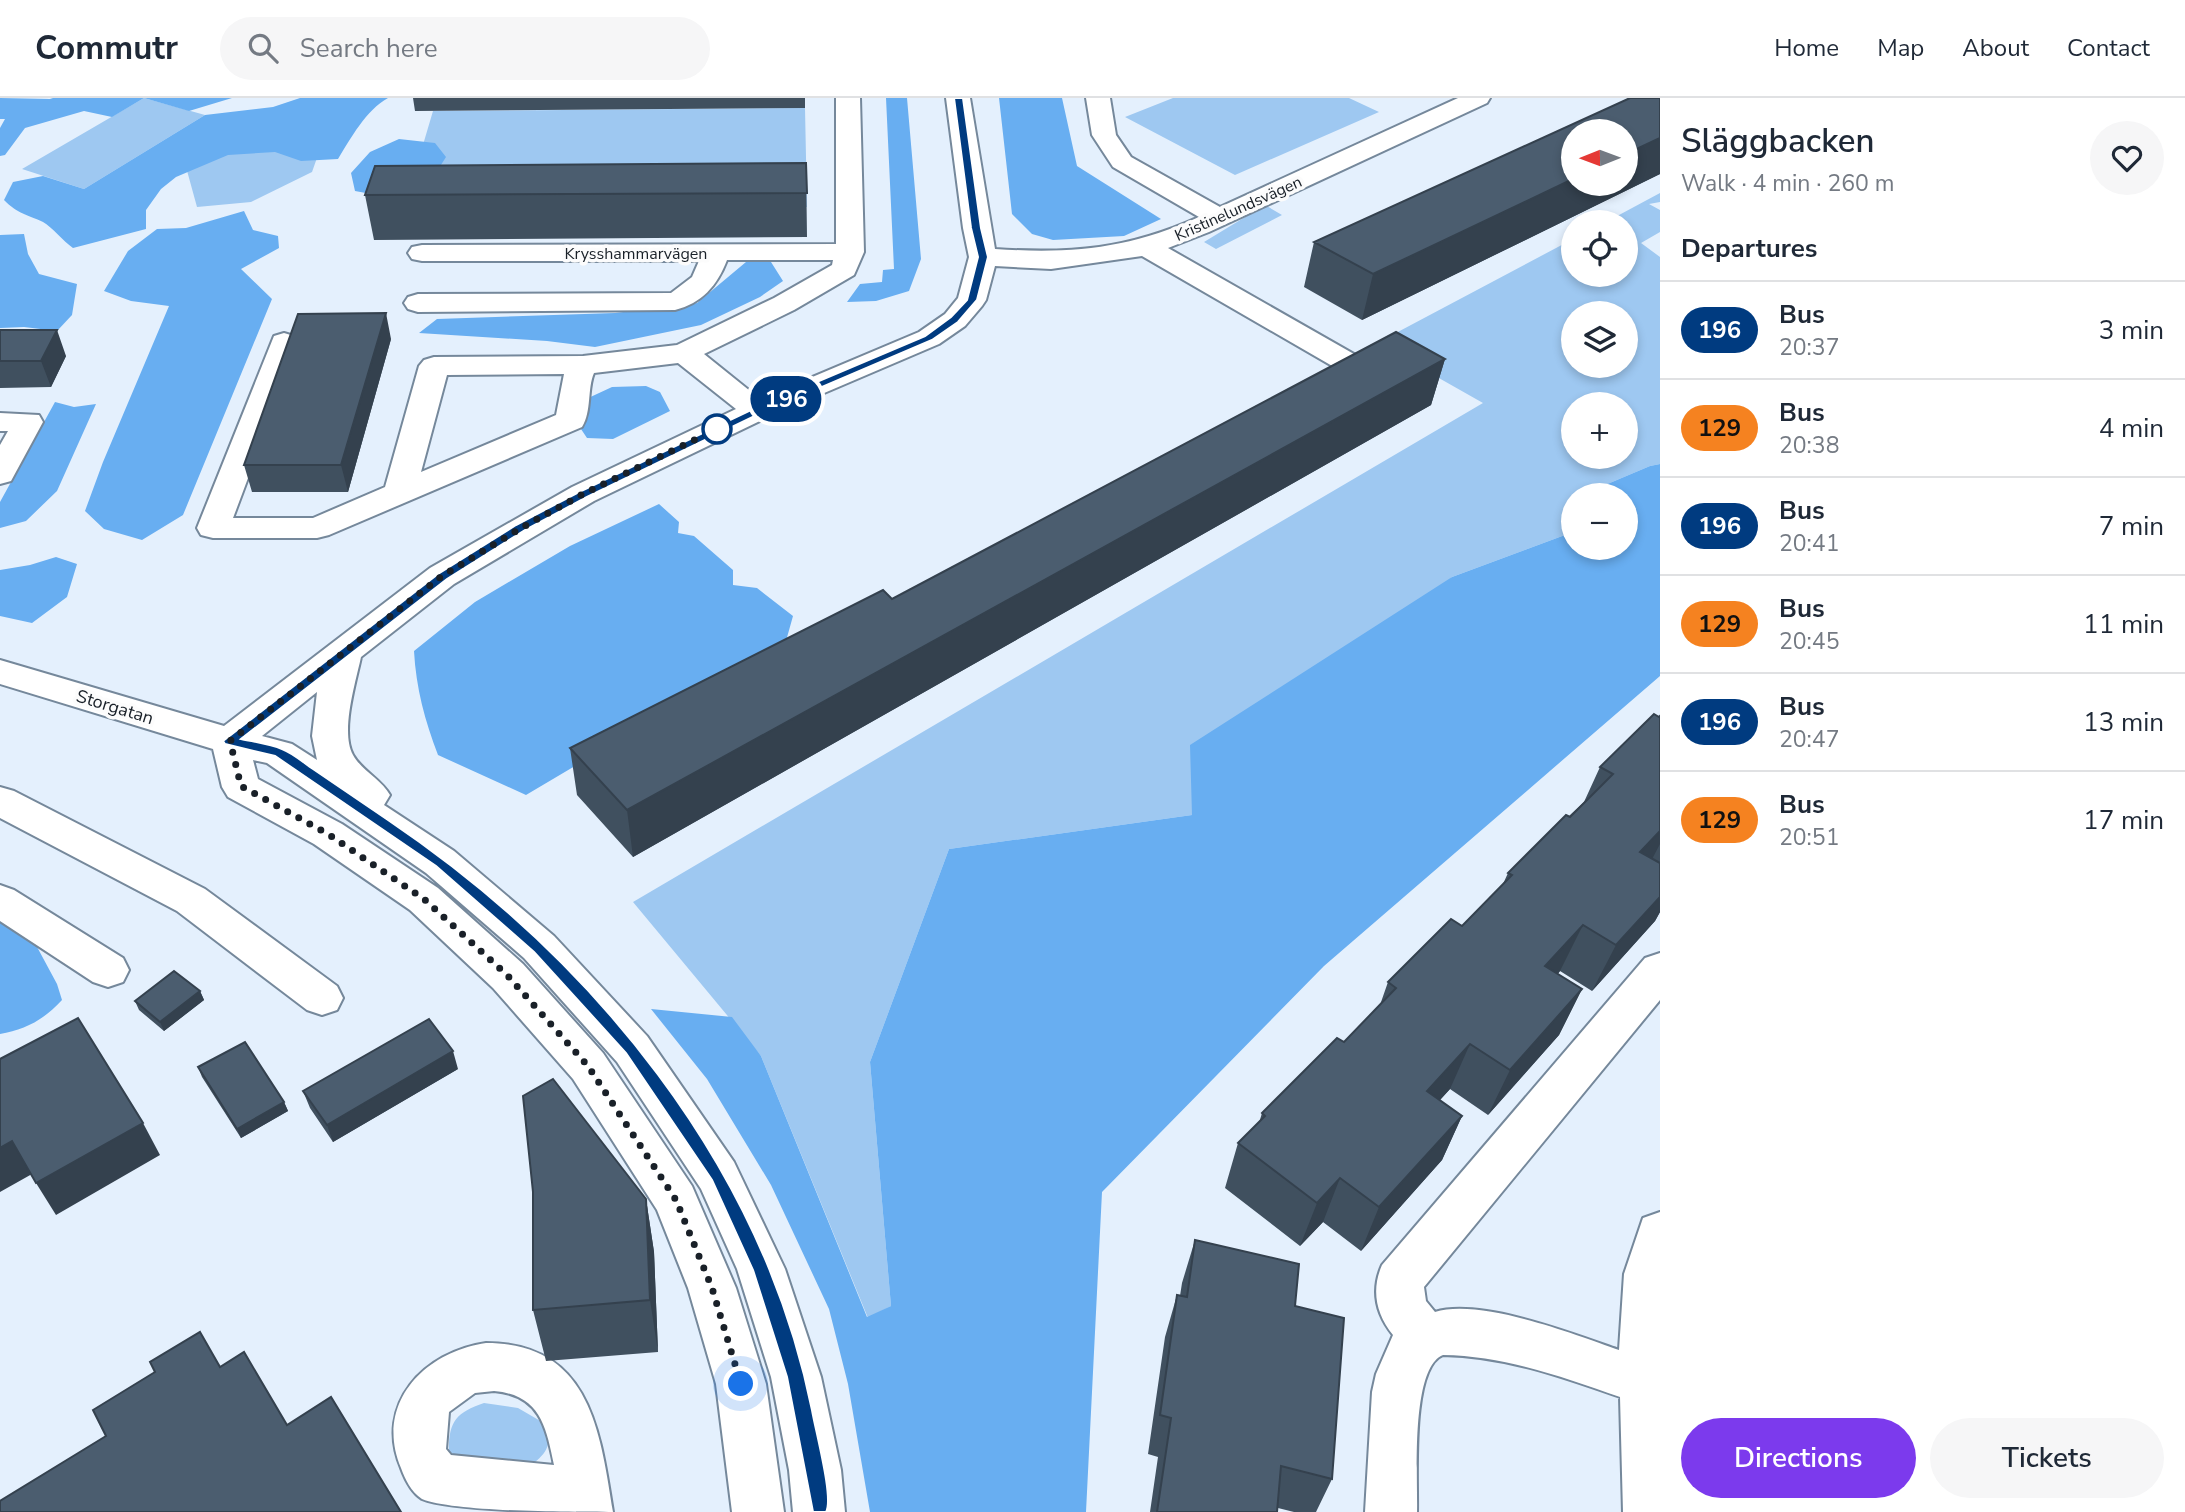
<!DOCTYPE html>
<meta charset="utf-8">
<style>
:root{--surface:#fff;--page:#f6f6f7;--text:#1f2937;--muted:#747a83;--line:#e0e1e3;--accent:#7c3aed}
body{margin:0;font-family:"Nunito Sans",sans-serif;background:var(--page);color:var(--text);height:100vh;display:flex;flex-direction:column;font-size:26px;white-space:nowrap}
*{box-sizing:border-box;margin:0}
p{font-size:23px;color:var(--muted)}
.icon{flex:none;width:38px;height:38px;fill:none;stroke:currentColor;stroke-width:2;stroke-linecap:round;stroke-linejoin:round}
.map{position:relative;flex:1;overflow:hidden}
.drawer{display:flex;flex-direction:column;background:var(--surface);width:525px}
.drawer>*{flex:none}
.badge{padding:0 14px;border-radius:23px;font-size:24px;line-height:46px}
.needle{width:46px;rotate:269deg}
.fabs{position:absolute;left:1561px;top:21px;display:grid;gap:14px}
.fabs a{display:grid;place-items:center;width:77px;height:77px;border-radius:50%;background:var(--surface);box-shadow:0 4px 10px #0003;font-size:35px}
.you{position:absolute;width:35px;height:35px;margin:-18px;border:5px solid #fff;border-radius:50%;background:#1a73e8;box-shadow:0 0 0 10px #1a73e833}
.map>.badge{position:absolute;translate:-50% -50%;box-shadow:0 0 0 4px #fff}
h2{padding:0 21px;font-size:26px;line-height:63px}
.round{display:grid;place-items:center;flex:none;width:74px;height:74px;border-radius:37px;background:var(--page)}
.overview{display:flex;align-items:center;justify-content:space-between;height:119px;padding:0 21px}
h1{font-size:33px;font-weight:600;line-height:52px}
.action{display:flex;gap:14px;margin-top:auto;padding:14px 21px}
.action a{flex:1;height:80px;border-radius:42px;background:var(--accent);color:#fff;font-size:28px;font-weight:600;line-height:80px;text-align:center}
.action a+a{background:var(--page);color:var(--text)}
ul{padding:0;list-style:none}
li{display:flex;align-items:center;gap:21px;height:98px;padding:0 21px;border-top:2px solid var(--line)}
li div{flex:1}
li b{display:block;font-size:26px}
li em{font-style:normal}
li .badge{min-width:77px;font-weight:700;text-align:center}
header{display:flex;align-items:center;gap:42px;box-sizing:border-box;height:98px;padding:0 35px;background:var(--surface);border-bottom:2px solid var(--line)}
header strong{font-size:33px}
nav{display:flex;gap:38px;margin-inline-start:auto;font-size:24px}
.search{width:490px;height:63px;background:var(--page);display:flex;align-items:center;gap:18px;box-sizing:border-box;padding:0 24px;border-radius:38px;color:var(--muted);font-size:26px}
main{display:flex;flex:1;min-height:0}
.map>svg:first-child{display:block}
.green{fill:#9ec8f1;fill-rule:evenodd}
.forest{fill:#68aef1}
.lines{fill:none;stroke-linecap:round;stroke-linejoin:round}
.minor-casing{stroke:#75889b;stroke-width:4}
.minor{fill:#fff;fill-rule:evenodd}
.wall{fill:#40505f}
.shaded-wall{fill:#34414e}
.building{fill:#4b5d6f;stroke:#34414e;stroke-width:2}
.line{fill:#003b80;stroke:#fff;stroke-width:2}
.walk{stroke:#192028;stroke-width:7;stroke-dasharray:0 12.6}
.stop-dot{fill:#fff;stroke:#003b80;stroke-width:3.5}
.labels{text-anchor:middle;stroke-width:7;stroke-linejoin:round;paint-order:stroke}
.far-street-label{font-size:16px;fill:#192028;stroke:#fcfcfc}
.street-label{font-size:18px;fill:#192028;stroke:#fcfcfc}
</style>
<header>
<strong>Commutr</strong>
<div class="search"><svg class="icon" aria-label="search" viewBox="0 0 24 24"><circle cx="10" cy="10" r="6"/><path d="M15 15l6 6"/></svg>Search here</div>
<nav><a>Home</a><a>Map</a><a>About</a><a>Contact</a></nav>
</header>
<main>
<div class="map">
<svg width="1660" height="1414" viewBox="0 0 1660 1414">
<rect width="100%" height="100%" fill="#e4f0fd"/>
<path class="green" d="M144,0L205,17L84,91L22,71Z
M1173,0H1349L1379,14L1235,77L1125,19Z
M805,10L807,109L404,111L433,13Z
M324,40L312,74L251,104L197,109L186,69L239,44Z
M1660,95V104L1649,106L1660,112V134L1641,145L1660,159V366L1650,368L1605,387L1619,397H1573V434L1452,479L1192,717L949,751L870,964L891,1208L868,1220L761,958L633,804L1483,305L1377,245L1573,141V177H1626V124H1606ZM1573,215H1626V268H1573ZM1573,306H1626V359H1573Z
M1265,107L1282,117L1216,151L1204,144Z
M484,1305L518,1310L549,1328C552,1355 540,1360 520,1375L449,1357C448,1324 455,1315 484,1305Z"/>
<path class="forest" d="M0,0L50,1L53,0H232L189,13L144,0L112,19L84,13L25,30L5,57L0,58V30L5,21H0Z
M300,0H388C366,12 351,40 338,61L301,63L275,54L228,57L176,79L161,91L146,112V131L73,150C63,143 52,129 43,124C26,116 18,116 4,102L13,84L43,78L84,91L205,17L273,9Z
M886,0H907L921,161L909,193L876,203L847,204L860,186L882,184L883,172L894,171Z
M999,0H1062L1077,68L1161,121L1124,138L1053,142L1032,136L1012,116Z
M399,41L435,45L446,59L432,81L382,98L355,93L351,75L370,54Z
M244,113L253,132L278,138L279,150L241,171L272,201L183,417L142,442L104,431L85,413L103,364L169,208L131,203L104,193L128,153L157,131L186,130Z
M24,136L28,156L39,176L77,186L72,217L57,233L24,229L0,230V137Z
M746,164H771L783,183L760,199L701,227L595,249L547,243L419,235L437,221L615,215L697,205Z
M646,288L660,294L670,313L613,341L587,340L577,325L584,302L612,289Z
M55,304L74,309L96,306L57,393L26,423L0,430V404Z
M1660,366V578L1324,868L1102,1094L1086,1414H870L848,1286L829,1211L771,1087L707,981L651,911L732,919L761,958L867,1219L891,1208L870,964L949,751L1192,717L1190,647L1452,479L1573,434V450H1626V415L1636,411L1626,403V397H1619L1605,387L1650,368Z
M659,406L679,424L678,435L694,438L733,472V487L757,490L793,518L786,543L526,697L438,657C425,623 416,590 414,553L475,504L570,448Z
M56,459L77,466L67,499L32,525L0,518V472L30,467Z
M0,824L36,847L57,886L62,902C45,921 25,932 0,936Z"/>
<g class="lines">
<g class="minor-casing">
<path id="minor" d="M836,0H860L864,154L854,177L794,212L704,256L760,301L919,234L945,216L958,200L969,159L963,130L946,0H970L995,151C1072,156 1128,151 1199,119L1113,69L1092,37L1086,0H1110L1116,37L1131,59L1220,109L1458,0H1490L1487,5L1209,134L1168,150L1375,268L1379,274L1375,280L1364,283L1353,280L1142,158L1051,171L995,168L986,202L982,208L965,228L939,246L768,319L594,403L454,486L361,559C356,583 340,634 353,657C362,673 381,681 390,697L384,707L454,753L554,838L647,938L734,1064L785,1171L821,1279L841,1372L845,1414H793L789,1372L771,1279L737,1171L701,1091L617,964L524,860L426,775L267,665L253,662L258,681L342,726L438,790L523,866L603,955L692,1088L736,1190L766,1286L784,1414H732L716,1286L688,1190L657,1112L573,981L493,890L410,812L314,746L228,699L222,689L213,651L0,586V562L224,628L430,470L572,389L736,311L678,265L594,275C587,291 592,313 582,329L329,437L317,440H213L201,437L197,430L274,238L284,235L294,238L299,244L233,420H313L385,389L419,268L424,262L434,259L583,258L677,247L774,200L832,167L833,162H727C717,188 702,205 675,212L418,214L408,211L404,205L408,199L418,196L671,195L692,179L699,163H422L412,161L408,155L412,149L422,147L836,146ZM564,276L556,317L421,374L447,277ZM317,594L312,638L317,662L292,646L262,638Z
M0,315L39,317L43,324L11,383L0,386V347L8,333H0Z
M0,689L14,693L205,791L337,888L343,900L337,912L322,917L307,912L177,813L0,720Z
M0,787L14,792L123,860L129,872L123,884L108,889L93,884L0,823Z
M1660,855V902L1424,1189L1426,1203L1435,1214C1480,1200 1574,1236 1619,1252L1624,1176L1643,1120L1660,1114V1414H1623L1620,1299C1563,1279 1505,1258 1443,1257C1410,1270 1418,1382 1417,1414H1365L1372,1294L1376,1276L1393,1237C1376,1216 1371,1192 1382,1167L1645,860Z
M486,1245C590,1245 600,1333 613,1414C572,1414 453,1414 422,1401C411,1394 405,1381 401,1370C374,1306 424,1254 486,1245ZM494,1293C540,1297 546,1328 554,1367L451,1357L446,1351L449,1314L475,1295Z"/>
</g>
<use href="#minor" class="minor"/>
</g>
<path class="wall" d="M413,0H805V10L415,13Z
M1660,0V76L1362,222L1304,189L1314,144Z
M806,65L807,139L374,142L365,97Z
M0,232L66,258L51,289L0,290Z
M391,241L348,394H252L244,367Z
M1445,261L1431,307L633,759L577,697L570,650L892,501Z
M1660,618V814L1655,823L1592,893L1560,873L1558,876L1582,891L1559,937L1488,1017L1450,991L1440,1002L1462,1018L1442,1062L1361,1153L1323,1124L1300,1148L1225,1090L1238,1045L1259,1025L1262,1015L1344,944L1380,907L1388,884L1462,828L1503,786L1508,775L1584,704L1600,669Z
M200,893L204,902L164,933L139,912L135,903Z
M198,969L284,1004L288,1013L241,1040L202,979Z
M458,971L333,1044L310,1010L303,993Z
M646,1101L654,1154L658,1254L546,1263L533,1212Z
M1195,1142L1295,1208L1332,1381L1316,1414H1294L1278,1410L1277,1414H1150L1158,1359L1148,1356L1165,1239L1177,1197L1180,1198L1182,1185Z"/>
<path class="shaded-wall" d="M1660,40V76L1362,222L1373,176L1573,81V86H1626V56Z
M386,215L391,241L348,394L341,367Z
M57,232L66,258L51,289L41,263Z
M1445,261L1431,307L633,759L627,712Z
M1660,733V746L1650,765L1640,754Z
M1660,799V814L1655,823L1592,893L1616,847Z
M1583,827L1560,873L1523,914L1545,868Z
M1582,891L1559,937L1488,1017L1510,972Z
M200,893L204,902L164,933L160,924Z
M1470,946L1450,991L1407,1038L1427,993Z
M453,953L458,971L333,1044L327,1027Z
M284,1004L288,1013L241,1040L237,1031Z
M1462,1018L1442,1062L1361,1153L1379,1109Z
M143,1025L160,1057L56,1117L36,1085Z
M12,1043L32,1076L0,1094V1050Z
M1340,1080L1323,1124L1300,1148L1317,1105Z
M646,1101L654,1154L658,1254L650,1202Z"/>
<path class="building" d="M1630,0H1660V40L1626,56V33H1573V81L1373,176L1314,144Z
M806,65L807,95L365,97L375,68Z
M386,215L341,367H244L298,216Z
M0,232H57L41,263H0Z
M1396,234L1445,261L627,712L570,650L883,492L892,501Z
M1654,616L1659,619L1660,618V733L1640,754L1660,765V799L1616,847L1583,827L1545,868L1582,891L1510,972L1470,946L1427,993L1462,1018L1379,1109L1340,1080L1317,1105L1238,1045L1265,1018L1262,1015L1337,940L1344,944L1396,890L1388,884L1451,821L1462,828L1512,777L1508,775L1566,717L1570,719L1613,676L1600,669Z
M174,873L200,893L160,924L135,903Z
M78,920L143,1025L36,1085L12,1043L0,1050V961Z
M429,921L453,953L327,1027L303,993Z
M245,944L284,1004L237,1031L198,969Z
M553,981L646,1101L650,1202L533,1212V1094L523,998Z
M1195,1142L1299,1166L1295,1208L1344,1220L1332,1381L1281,1368L1277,1414H1157L1171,1320L1160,1317L1177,1197L1187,1199Z
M200,1234L220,1269L244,1254L287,1327L331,1299L401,1414H0V1403L106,1338L93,1312L155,1274L150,1264Z"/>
<path class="line" d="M954,0H963L981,130L988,159L977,202L958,224L932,242L761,315L587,399L525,432L447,481L241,641C255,644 270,646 282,651C293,655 304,665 313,671C338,688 363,705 388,722C592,860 762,1065 812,1312C816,1335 834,1401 826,1414H813L787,1279L753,1172L712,1082L626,955L534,854L436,768L275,658L225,646L223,643L438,476L516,427L579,394L753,311L925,238L951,219L967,202L978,159L971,130Z"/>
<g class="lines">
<path class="walk" d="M717,331L583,396L521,430L442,478L230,643L241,688L328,736L424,801L508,878L588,968L676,1102L712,1190L741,1286"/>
</g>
<circle class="stop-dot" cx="717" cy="331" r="14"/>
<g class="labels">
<g class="far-street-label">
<text transform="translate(1238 110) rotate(-24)" y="6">Kristinelundsvägen</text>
<text x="636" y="161">Krysshammarvägen</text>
</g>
<g class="street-label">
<text transform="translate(115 609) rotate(17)" y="6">Storgatan</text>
</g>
</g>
</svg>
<div class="fabs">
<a><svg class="needle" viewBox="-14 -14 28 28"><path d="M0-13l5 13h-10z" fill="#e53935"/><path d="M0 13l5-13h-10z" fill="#747a83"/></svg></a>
<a><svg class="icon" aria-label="locate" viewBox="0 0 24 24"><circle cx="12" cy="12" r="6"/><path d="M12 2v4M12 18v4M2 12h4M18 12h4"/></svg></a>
<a><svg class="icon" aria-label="layers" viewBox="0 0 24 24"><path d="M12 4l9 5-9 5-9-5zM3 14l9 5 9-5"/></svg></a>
<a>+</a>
<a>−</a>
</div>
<div class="you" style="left:741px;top:1286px"></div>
<b class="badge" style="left:786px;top:301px;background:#003b80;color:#fff">196</b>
</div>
<section class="drawer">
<div class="overview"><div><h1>Släggbacken</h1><p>Walk · 4 min · 260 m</p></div><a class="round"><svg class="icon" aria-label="heart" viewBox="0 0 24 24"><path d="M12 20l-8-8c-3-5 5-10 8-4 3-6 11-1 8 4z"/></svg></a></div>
<h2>Departures</h2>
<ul>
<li><span class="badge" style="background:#003b80;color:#fff">196</span><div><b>Bus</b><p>20:37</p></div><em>3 min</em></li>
<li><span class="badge" style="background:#f58220;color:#111">129</span><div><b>Bus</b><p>20:38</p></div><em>4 min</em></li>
<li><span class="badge" style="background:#003b80;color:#fff">196</span><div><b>Bus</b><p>20:41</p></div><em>7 min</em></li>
<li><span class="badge" style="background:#f58220;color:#111">129</span><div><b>Bus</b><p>20:45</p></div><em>11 min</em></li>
<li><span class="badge" style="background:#003b80;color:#fff">196</span><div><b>Bus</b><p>20:47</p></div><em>13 min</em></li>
<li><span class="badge" style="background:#f58220;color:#111">129</span><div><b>Bus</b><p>20:51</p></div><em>17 min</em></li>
</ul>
<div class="action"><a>Directions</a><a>Tickets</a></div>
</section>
</main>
